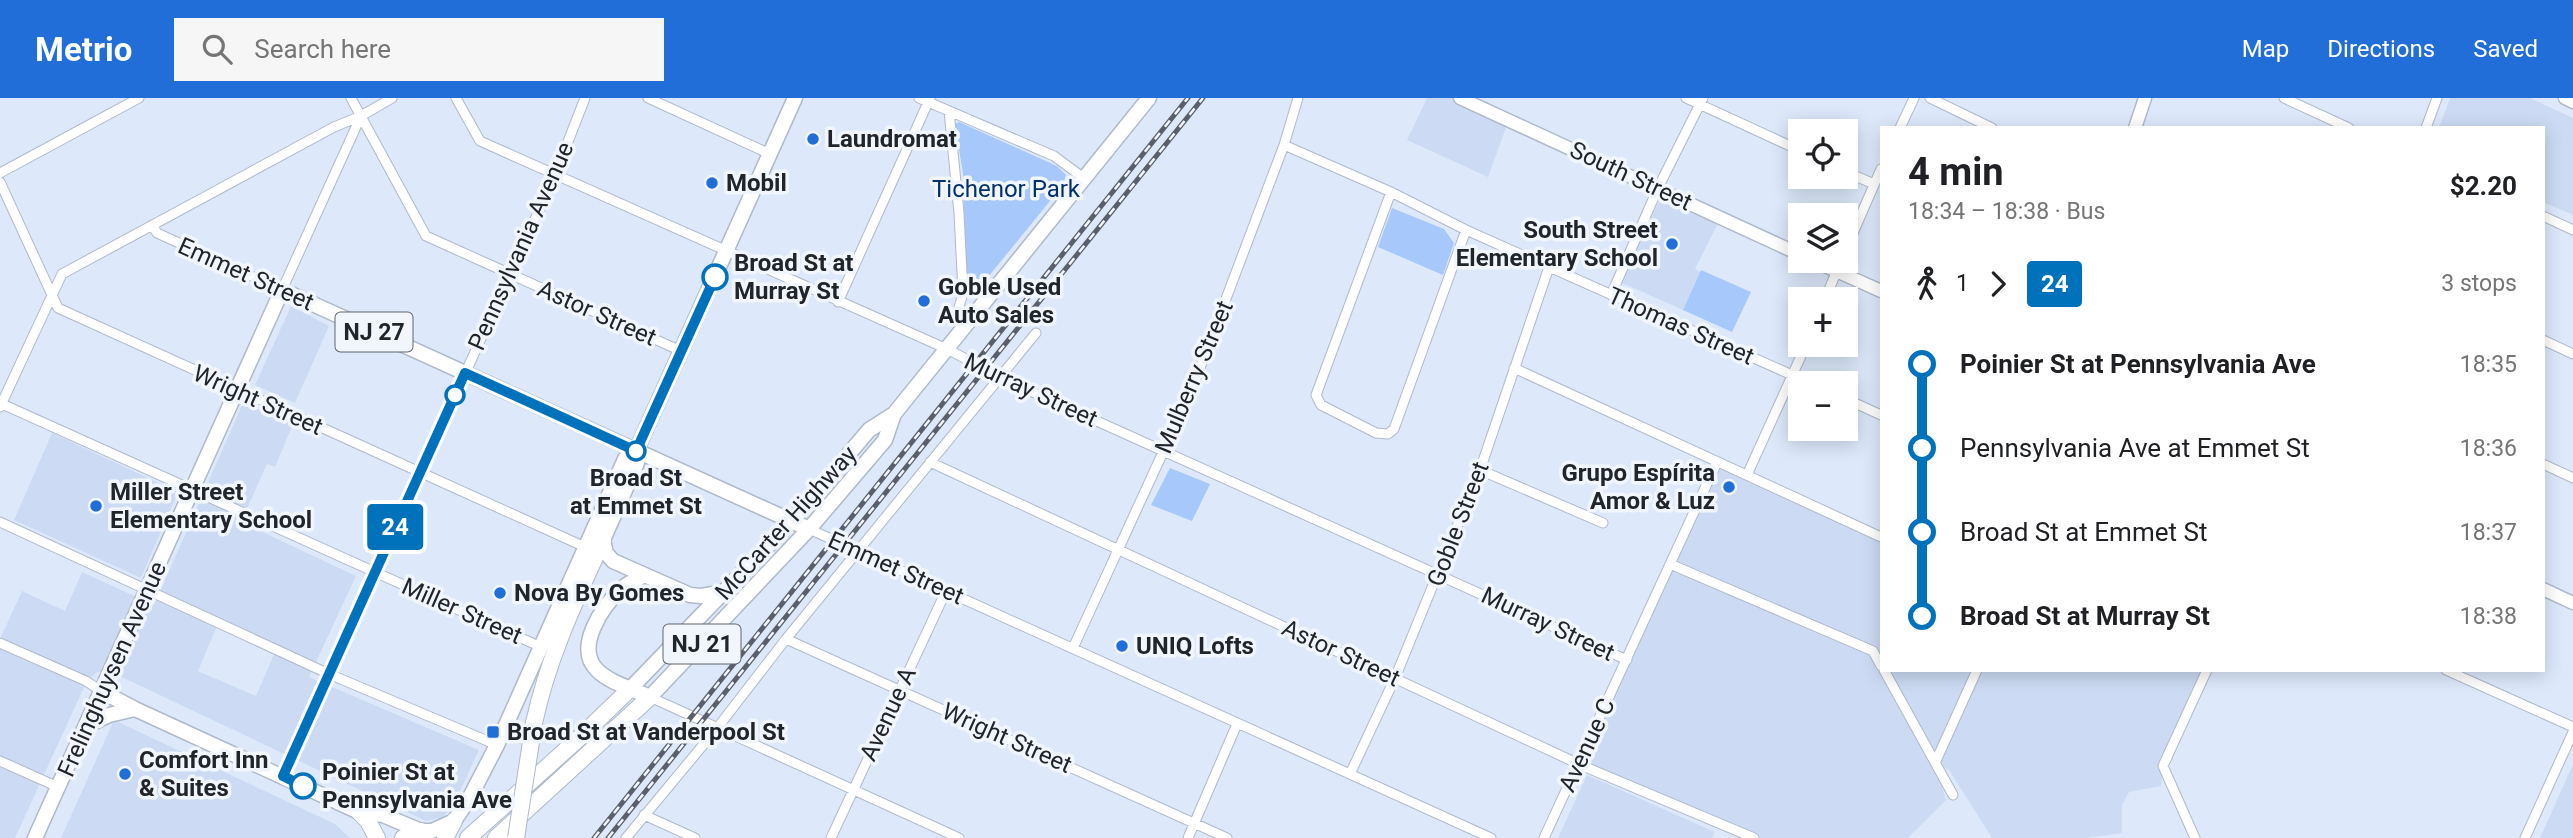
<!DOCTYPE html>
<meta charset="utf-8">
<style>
:root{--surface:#fff;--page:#f6f6f6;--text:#202124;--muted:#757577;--accent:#226ed9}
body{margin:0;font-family:Roboto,sans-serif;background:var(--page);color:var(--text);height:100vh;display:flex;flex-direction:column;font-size:26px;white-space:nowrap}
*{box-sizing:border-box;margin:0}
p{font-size:23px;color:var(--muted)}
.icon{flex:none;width:38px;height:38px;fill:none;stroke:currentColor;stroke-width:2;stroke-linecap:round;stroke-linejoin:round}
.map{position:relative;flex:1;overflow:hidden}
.side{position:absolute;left:1880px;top:28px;width:665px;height:546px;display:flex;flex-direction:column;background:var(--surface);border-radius:0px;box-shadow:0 4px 18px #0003}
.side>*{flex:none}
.badge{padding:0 14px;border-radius:5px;font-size:24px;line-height:46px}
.controls{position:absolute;left:1788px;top:21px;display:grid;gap:14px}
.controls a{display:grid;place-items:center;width:70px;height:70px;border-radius:0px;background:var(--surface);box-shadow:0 4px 18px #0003;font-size:35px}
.map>.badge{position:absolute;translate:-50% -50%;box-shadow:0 0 0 4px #fff}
.legs{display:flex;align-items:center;gap:10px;height:77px;padding:0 28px;font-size:23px}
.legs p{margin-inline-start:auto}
.overview{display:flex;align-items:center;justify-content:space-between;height:119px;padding:0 28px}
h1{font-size:38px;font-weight:700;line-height:52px}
ul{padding:0 28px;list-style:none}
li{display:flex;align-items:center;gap:24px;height:84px;font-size:26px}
li i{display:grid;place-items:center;width:10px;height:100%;margin:0 9px;background:currentColor}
li i::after{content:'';width:18px;height:18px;margin:-9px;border:5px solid;border-radius:50%;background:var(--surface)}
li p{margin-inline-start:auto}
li:first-child i{background:linear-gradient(#0000 50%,currentColor 0)}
li:last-child i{background:linear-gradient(currentColor 50%,#0000 0)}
header{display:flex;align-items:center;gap:42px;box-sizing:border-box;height:98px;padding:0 35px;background:var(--accent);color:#fff}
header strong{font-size:33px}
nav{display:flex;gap:38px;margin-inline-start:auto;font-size:24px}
.search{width:490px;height:63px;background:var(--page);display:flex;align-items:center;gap:18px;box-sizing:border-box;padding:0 24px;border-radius:0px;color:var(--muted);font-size:26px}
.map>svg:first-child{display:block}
.built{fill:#ccdbf3;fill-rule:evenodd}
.green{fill:#a7c8fa}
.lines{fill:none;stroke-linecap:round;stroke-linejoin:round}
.street-casing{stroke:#aeb9ca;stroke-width:11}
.secondary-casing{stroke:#aeb9ca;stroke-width:15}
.primary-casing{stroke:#aeb9ca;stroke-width:17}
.highway-casing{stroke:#aeb9ca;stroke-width:18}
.street{stroke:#fff;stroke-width:9}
.secondary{stroke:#fff;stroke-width:12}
.primary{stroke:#fff;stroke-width:14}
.highway{stroke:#fff;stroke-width:16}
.rail-casing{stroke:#5a606b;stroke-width:5}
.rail{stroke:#f1f6fd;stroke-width:2.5;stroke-dasharray:8;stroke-linecap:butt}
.highway-bridge-casing{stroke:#aeb9ca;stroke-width:18;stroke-linecap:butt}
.highway-bridge{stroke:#fff;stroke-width:16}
.line-1-casing{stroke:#fff;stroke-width:16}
.line-1{stroke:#0072bc;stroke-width:10}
.poi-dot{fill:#226ed9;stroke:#f1f6fd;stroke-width:2.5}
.stop-1-dot{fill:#fff;stroke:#0072bc;stroke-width:3.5}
.labels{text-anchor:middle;stroke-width:7;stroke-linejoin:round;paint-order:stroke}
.shield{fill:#f1f6fd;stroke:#5f636a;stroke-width:2}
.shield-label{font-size:23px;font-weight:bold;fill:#20242b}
.poi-label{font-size:24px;font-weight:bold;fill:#20242b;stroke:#f1f6fd;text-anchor:start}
.street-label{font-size:24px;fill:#20242b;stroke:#f1f6fd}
.park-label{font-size:24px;fill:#013070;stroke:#f1f6fd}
.stop-label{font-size:24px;font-weight:bold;fill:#20242b;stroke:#f1f6fd;text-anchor:start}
</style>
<header>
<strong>Metrio</strong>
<div class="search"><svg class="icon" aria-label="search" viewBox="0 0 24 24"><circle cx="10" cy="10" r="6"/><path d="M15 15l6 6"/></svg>Search here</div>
<nav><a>Map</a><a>Directions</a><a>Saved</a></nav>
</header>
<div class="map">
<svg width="2573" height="740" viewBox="0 0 2573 740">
<rect width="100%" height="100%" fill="#dde9fb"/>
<path class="built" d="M1427,0H1451L1507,27L1488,79L1407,42Z
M2450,0H2530L2573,20V117L2543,104V30H2439Z
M1664,94L1720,121L1695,171L1700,174L1683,212L1618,183Z
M291,208L329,228L295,305L255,287Z
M243,305L293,326L275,369L267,366L241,424L356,478L309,579L479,652L455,704L443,719L426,723L113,575L97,574L86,585L15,740H0V541L22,493L65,513L82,474L154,507ZM217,528L276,552L256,598L198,573Z
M52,335L178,394L141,480L14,422Z
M1717,364L1881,439V572H2207L2163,668L2161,688L2129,694L2122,707V735L2086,740H1992L1949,672L1936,666L1946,702L1908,740H1750L1579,666Z
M114,622L335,726L350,740H61Z
M2573,666V740H2540Z
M1587,677L1715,734L1712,740H1558Z"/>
<path class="green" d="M959,24L1057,68L1066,77L1063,87L975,195L967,200L963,76L955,26Z
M1392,110L1444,131L1454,145L1443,177L1378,149Z
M1701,172L1751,194L1732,234L1683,212Z
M1170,370L1210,386L1192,423L1151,407Z"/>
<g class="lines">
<g class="street-casing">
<path id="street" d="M351,0L426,138L681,253
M456,0L480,43L947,251L1008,283L1627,562
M648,0L770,56
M919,0L1054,58L1085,81
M1686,0L1801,53
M1930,0L1992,30
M2284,0L2349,30
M949,13L959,115L963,194L959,210L965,227
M1900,30L1914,0
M2426,30L2437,0
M1284,47L1391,94L1466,132L1810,285
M1846,74L1874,86
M0,75L139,0
M0,84L58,210L585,449
M1391,94L1316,297L1321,307L1376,335L1388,336L1394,331L1466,132
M2543,118L2573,132
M152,127L157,135L282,192L361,18
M1846,151L1881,71
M1611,197L1658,90L1703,0
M1825,201L1841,163
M838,204L930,0
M2543,242L2573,256
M1514,270L1881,439
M1846,301L1881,317
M0,305L541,549
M0,309L62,176L334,29L361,18L392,0
M930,364L1583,668L1754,740
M2543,366L2573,380
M1480,372L1603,425
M1747,377L1806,247
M0,424L329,576L497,647
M809,431L1491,740
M1670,466L1873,553L1881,568
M786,541L1227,740
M0,545L86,583L101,593
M1073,550L1192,291L1284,47L1298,0
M1884,572L1953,697
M2446,572L2573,629
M650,599L959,740
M0,663L58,689
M1935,665L1977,572
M1350,676L1395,580L1480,372L1549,169
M283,678L555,77L585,0
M644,717L695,740
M626,740L718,629L786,541L1036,235
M831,740L946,493
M1188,740L1237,626
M1544,740L1717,364
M2195,740L2163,668L2207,572
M2525,740L2573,634"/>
</g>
<g class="secondary-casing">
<path id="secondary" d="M1460,0L1801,157
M2565,0L2573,4
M2135,30L2145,0
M1814,163L1881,193
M2543,491L2573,505"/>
</g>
<g class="primary-casing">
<path id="primary" d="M636,353L637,365L603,442L606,455L613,463L690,497L701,498L725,494
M645,477C637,481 628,485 621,491C603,508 574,549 597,572C610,585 633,591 650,599L809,431L885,342L894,316
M631,590L792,423L869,332L894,316L1149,0
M101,593L135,611L359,714L383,717L421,733H432L454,723L469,701L497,647L625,361L636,353L795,0
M86,628L109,617L135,611
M35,740L282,192L809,431"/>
</g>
<g class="highway-casing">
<path id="highway" d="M534,625C548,560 575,503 603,442
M359,714L368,723L377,740
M403,740L421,733
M445,740L454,723
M468,740L577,642L631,590
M496,740L650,599"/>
</g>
<use href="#street" class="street"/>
<use href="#secondary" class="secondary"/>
<use href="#primary" class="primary"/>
<use href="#highway" class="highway"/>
<g class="rail-casing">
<path id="rail" d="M594,740L1188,0
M608,740L1203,0"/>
</g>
<use href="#rail" class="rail"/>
<g class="highway-bridge-casing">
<path id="highway-bridge" d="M516,740L534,625"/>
</g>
<use href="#highway-bridge" class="highway-bridge"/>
</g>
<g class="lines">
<g class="line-1-casing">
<path id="line-1" d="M303,688L283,678L465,275L636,353L715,179"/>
</g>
<use href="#line-1" class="line-1"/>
</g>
<g class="poi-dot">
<circle cx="813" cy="41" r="7"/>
<circle cx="712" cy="85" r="7"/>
<circle cx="1672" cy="146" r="7"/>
<circle cx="924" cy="203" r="7"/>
<circle cx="1729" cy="389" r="7"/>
<circle cx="96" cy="408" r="7"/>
<circle cx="500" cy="495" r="7"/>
<circle cx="1122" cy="548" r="7"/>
<rect x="486" y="627" width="14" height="14" rx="3.5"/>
<circle cx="125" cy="676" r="7"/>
</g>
<g class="stop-1-dot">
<circle cx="715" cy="179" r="12"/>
<circle cx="455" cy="297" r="9"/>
<circle cx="636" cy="353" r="9"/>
<circle cx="303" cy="688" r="12"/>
</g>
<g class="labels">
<g class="shield">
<rect x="335.5" y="214.5" width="77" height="39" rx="5"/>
<rect x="663.5" y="526.5" width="77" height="39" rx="5"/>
</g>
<g class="shield-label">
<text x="374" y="242">NJ 27</text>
<text x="702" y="554">NJ 21</text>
</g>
<g class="poi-label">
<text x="827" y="49">Laundromat</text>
<text x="726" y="93">Mobil</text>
<text x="1658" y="140" text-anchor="end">South Street<tspan x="1658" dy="28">Elementary School</tspan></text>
<text x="938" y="197">Goble Used<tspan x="938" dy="28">Auto Sales</tspan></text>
<text x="1715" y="383" text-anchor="end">Grupo Espírita<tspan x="1715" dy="28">Amor &amp; Luz</tspan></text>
<text x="110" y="402">Miller Street<tspan x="110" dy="28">Elementary School</tspan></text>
<text x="514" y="503">Nova By Gomes</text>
<text x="1136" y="556">UNIQ Lofts</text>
<text x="507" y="642">Broad St at Vanderpool St</text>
<text x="139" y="670">Comfort Inn<tspan x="139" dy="28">&amp; Suites</tspan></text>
</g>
<g class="street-label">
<text transform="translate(1631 78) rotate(25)" y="8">South Street</text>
<text transform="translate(521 148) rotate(-66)" y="8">Pennsylvania Avenue</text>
<text transform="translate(246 176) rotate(24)" y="8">Emmet Street</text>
<text transform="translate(597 215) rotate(24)" y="8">Astor Street</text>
<text transform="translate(1681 228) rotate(24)" y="8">Thomas Street</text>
<text transform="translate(1194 279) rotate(-67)" y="8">Mulberry Street</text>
<text transform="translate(1031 292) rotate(25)" y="8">Murray Street</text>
<text transform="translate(258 302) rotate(24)" y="8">Wright Street</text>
<text transform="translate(786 425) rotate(-48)" y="8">McCarter Highway</text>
<text transform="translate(1458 426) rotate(-69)" y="8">Goble Street</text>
<text transform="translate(896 470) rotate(24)" y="8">Emmet Street</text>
<text transform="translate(462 513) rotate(24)" y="8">Miller Street</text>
<text transform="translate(1548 526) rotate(25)" y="8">Murray Street</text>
<text transform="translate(1341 555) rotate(25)" y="8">Astor Street</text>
<text transform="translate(112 571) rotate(-66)" y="8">Frelinghuysen Avenue</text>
<text transform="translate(888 616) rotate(-65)" y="8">Avenue A</text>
<text transform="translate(1007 640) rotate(24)" y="8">Wright Street</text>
<text transform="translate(1587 647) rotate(-65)" y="8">Avenue C</text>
</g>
<g class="park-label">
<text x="1006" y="99">Tichenor Park</text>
</g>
<g class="stop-label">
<text x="734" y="173">Broad St at<tspan x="734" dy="28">Murray St</tspan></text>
<text x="636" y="388" text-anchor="middle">Broad St<tspan x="636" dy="28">at Emmet St</tspan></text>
<text x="322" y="682">Poinier St at<tspan x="322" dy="28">Pennsylvania Ave</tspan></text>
</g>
</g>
</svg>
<div class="controls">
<a><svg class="icon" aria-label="locate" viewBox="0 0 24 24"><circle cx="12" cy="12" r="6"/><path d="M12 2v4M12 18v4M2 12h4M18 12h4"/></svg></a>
<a><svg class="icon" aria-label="layers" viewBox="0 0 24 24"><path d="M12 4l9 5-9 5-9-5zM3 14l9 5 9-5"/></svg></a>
<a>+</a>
<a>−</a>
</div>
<b class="badge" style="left:395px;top:429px;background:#0072bc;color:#fff">24</b>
<section class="side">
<div class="overview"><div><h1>4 min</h1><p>18:34 – 18:38 · Bus</p></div><b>$2.20</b></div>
<div class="legs"><svg class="icon" aria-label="walk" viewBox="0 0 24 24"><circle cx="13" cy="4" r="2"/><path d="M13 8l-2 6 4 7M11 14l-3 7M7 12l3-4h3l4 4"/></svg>1<svg class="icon" aria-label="forward" viewBox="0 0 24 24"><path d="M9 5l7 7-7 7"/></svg><b class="badge" style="background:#0072bc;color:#fff">24</b><p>3 stops</p></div>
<ul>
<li><i style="color:#0072bc"></i><b>Poinier St at Pennsylvania Ave</b><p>18:35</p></li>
<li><i style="color:#0072bc"></i><span>Pennsylvania Ave at Emmet St</span><p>18:36</p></li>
<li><i style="color:#0072bc"></i><span>Broad St at Emmet St</span><p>18:37</p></li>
<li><i style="color:#0072bc"></i><b>Broad St at Murray St</b><p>18:38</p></li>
</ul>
</section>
</div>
